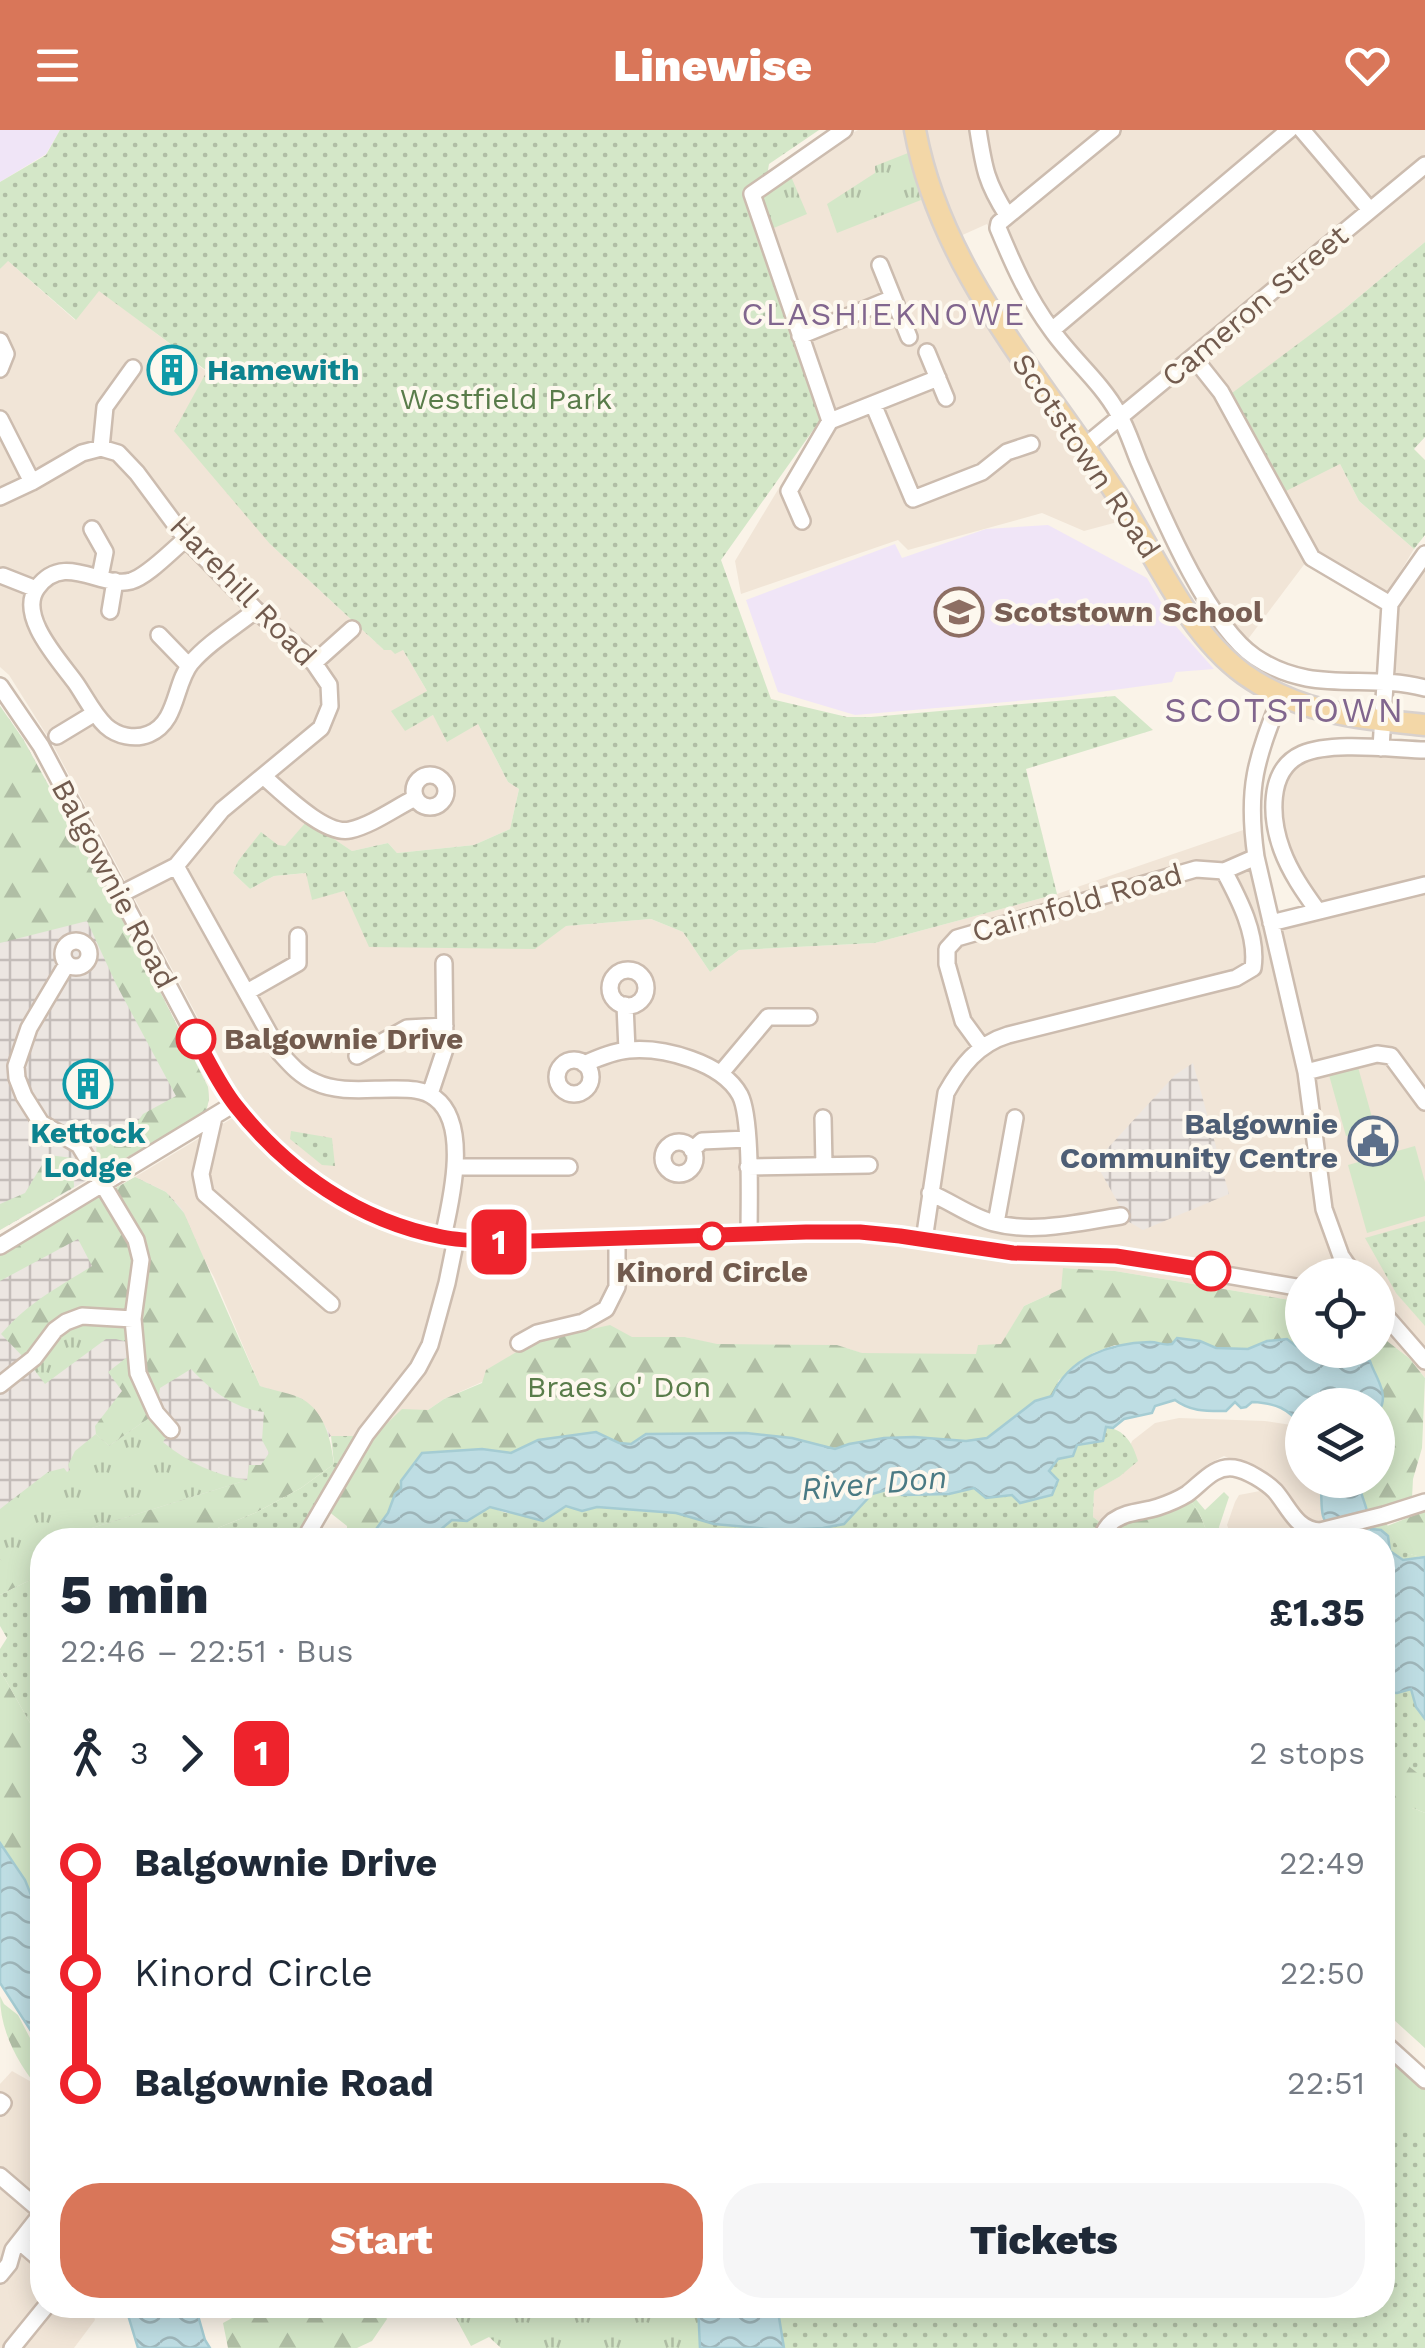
<!DOCTYPE html>
<meta charset="utf-8">
<style>
:root{--surface:#fff;--page:#f6f6f7;--text:#1f2937;--muted:#747a83;--accent:#d97659}
body{margin:0;font-family:"Work Sans",sans-serif;background:var(--page);color:var(--text);height:100vh;display:flex;flex-direction:column;font-size:38px;white-space:nowrap}
*{box-sizing:border-box;margin:0}
p{font-size:32px;color:var(--muted)}
.icon{flex:none;width:55px;height:55px;fill:none;stroke:currentColor;stroke-width:2;stroke-linecap:round;stroke-linejoin:round}
.map{position:relative;flex:1;overflow:hidden}
.sheet{position:absolute;left:30px;top:1398px;width:1365px;height:790px;display:flex;flex-direction:column;background:var(--surface);border-radius:40px;box-shadow:0 5px 25px #0003}
.sheet>*{flex:none}
.badge{padding:0 20px;border-radius:15px;font-size:35px;line-height:65px}
.controls{position:absolute;left:1285px;top:1128px;display:grid;gap:20px}
.controls a{display:grid;place-items:center;width:110px;height:110px;border-radius:50%;background:var(--surface);box-shadow:0 5px 25px #0003;font-size:50px}
.map>.badge{position:absolute;translate:-50% -50%;box-shadow:0 0 0 5px #fff}
.legs{display:flex;align-items:center;gap:15px;height:110px;padding:0 30px;font-size:32px}
.legs p{margin-inline-start:auto}
.overview{display:flex;align-items:center;justify-content:space-between;height:170px;padding:0 30px}
h1{font-size:55px;font-weight:800;line-height:75px}
.cta{display:flex;gap:20px;margin-top:auto;padding:20px 30px}
.cta a{flex:1;height:115px;border-radius:40px;background:var(--accent);color:#fff;font-size:40px;font-weight:800;line-height:115px;text-align:center}
.cta a+a{background:var(--page);color:var(--text)}
ul{padding:0 30px;list-style:none}
li{display:flex;align-items:center;gap:35px;height:110px;font-size:38px}
li i{display:grid;place-items:center;width:15px;height:100%;margin:0 12px;background:currentColor}
li i::after{content:'';width:25px;height:25px;margin:-12px;border:8px solid;border-radius:50%;background:var(--surface)}
li p{margin-inline-start:auto}
li:first-child i{background:linear-gradient(#0000 50%,currentColor 0)}
li:last-child i{background:linear-gradient(currentColor 50%,#0000 0)}
header{display:flex;justify-content:space-between;align-items:center;height:130px;padding:0 30px;background:var(--accent);color:#fff;font-size:45px;font-weight:800}
.map>svg:first-child{display:block}
.residential{fill:#f1e5d7}
.industrial{fill:url(#industrial-grid)}
.education{fill:#f0e5f7}
.grass{fill:url(#grass-tufts)}
.forest{fill:url(#forest-firs)}
.park{fill:url(#park-dots)}
.garden{fill:#d4e7c8}
.water{fill:url(#water-waves);stroke:#a5ccd3;stroke-width:2.5}
.lines{fill:none;stroke-linecap:round;stroke-linejoin:round}
.minor-casing{stroke:#ccbcaf;stroke-width:20}
.major-casing{stroke:#d8d1cd;stroke-width:25}
.minor{stroke:#fff;stroke-width:15}
.major{stroke:#f3d7a7;stroke-width:20}
.line-1-casing{stroke:#fff;stroke-width:22}
.line-1{stroke:#ee232c;stroke-width:15}
.stop-1-dot{fill:#fff;stroke:#ee232c;stroke-width:5}
.labels{text-anchor:middle;stroke-width:8;stroke-linejoin:round;paint-order:stroke}
.street-label{font-size:30px;fill:#725b4e;stroke:#fdf8ee}
.culture-label{font-size:30px;font-weight:bold;fill:#0d838f;stroke:#fdf8ee;text-anchor:start}
.park-label{font-size:30px;fill:#597c4a;stroke:#fdf8ee}
.education-label{font-size:30px;font-weight:bold;fill:#785e54;stroke:#fdf8ee;text-anchor:start}
.stop-label{font-size:30px;font-weight:bold;fill:#725b4e;stroke:#fdf8ee;text-anchor:start}
.service-label{font-size:30px;font-weight:bold;fill:#4e5e75;stroke:#fdf8ee;text-anchor:end}
.neighbourhood-label{font-size:32px;letter-spacing:2.5px;fill:#81668e;stroke:#fdf8ee}
.water-label{font-size:32px;font-style:italic;fill:#4a7a84;stroke:#fdf8ee}
.quarter-label{font-size:35px;letter-spacing:2.5px;fill:#81668e;stroke:#fdf8ee}
</style>
<header><svg class="icon" aria-label="menu" viewBox="0 0 24 24"><path d="M4 6h16M4 12h16M4 18h16"/></svg>Linewise<svg class="icon" aria-label="heart" viewBox="0 0 24 24"><path d="M12 20l-8-8c-3-5 5-10 8-4 3-6 11-1 8 4z"/></svg></header>
<div class="map">
<svg width="1425" height="2218" viewBox="0 0 1425 2218">
<defs>
<pattern id="industrial-grid" width="8" height="8" patternUnits="userSpaceOnUse" patternTransform="scale(2.5)"><rect width="8" height="8" fill="#ece6e1"/><path d="M0 4h8M4 0v8" fill="none" stroke="#c4bdb9"/></pattern>
<pattern id="grass-tufts" width="24" height="20" patternUnits="userSpaceOnUse" patternTransform="scale(2.5)"><rect width="24" height="20" fill="#d4e7c8"/><path d="M3 7l-1-3M5 7V3M7 7l1-3M15 17l-1-3M17 17v-4M19 17l1-3" fill="none" stroke="#b0bea5"/></pattern>
<pattern id="forest-firs" width="22" height="20" patternUnits="userSpaceOnUse" patternTransform="scale(2.5)"><rect width="22" height="20" fill="#d4e7c8"/><path d="M5 1l3.5 6h-7zM16 11l3.5 6h-7z" fill="#b0bea5"/></pattern>
<pattern id="park-dots" width="8" height="8" patternUnits="userSpaceOnUse" patternTransform="scale(2.5)"><rect width="8" height="8" fill="#d4e7c8"/><path d="M2 2h.1M6 6h.1" fill="none" stroke="#b0bea5" stroke-width="1.8" stroke-linecap="round"/></pattern>
<pattern id="water-waves" width="16" height="10" patternUnits="userSpaceOnUse" patternTransform="scale(2.5)"><rect width="16" height="10" fill="#bedde3"/><path d="M0 5q4-4 8 0t8 0" fill="none" stroke="#9fb6ba"/></pattern>
</defs>
<rect width="100%" height="100%" fill="#faf3e8"/>
<path class="residential" d="M858,0H907L929,82L967,161L1020,242L1125,390L1084,401L1042,383L908,420L898,410L741,464L735,431L829,275L757,66L843,8Z
M924,0H1425V112L1342,181L1340,334L1359,371L1414,419L1384,469L1309,428L1242,517L1199,456L1120,296L1065,225L1020,160L987,94L958,107L932,31Z
M7,130L75,190L99,160L207,242L270,414L383,519L403,520L427,561L405,600L433,585L478,594L508,652L519,659L510,699L474,715L397,723L388,713L352,721L307,692L285,716H278L261,703L238,731L233,743L250,759L274,746L307,743L312,769L344,761L566,796L651,789L683,802L710,842L739,820L875,813L1057,764L1252,697L1271,793L1317,780L1293,744L1274,667L1301,624L1425,620V1248L1409,1228L1387,1211H1378V1145H1302V1172L1115,1141L1064,1138L1061,1159L1024,1176L1001,1215L977,1224H882L861,1223L837,1215H717L685,1207H632L482,1252L444,1269L428,1280L373,1307L331,1306L316,1282L260,1256L214,1147L166,1062L135,1047L249,978L230,948L53,615L9,545L0,537V139Z
M1425,438V551L1396,543L1397,473Z
M1179,1288L1265,1291L1298,1296L1301,1294L1302,1350H1319L1322,1355L1323,1390L1326,1394L1317,1393L1301,1383L1278,1352L1224,1326L1208,1334L1163,1372L1126,1380L1101,1393L1093,1387L1094,1360L1119,1347L1132,1311L1155,1293Z
M1260,1361L1264,1362L1300,1401L1309,1406H1328L1333,1410H1233L1227,1395L1235,1372L1239,1365Z
M12,1941L35,1954L42,1963V2175H90L95,2190L74,2218H0V1954Z"/>
<path class="industrial" d="M0,576L23,609L140,822L208,957L209,969L206,982L0,1100Z
M1193,933L1229,1064L1143,1100L1129,1092L1095,1032L1175,945Z
M135,1047L166,1062L182,1079L259,1256L301,1268L316,1282L331,1306L168,1407L156,1410H42V1444L0,1465V1123Z"/>
<path class="education" d="M0,0H60L46,24L0,52Z
M1048,395L1147,448L1174,494L1214,539L1176,542L1172,552L1063,567L855,585L778,562L746,470L895,414L902,428L986,399Z"/>
<path class="grass" d="M908,23L921,70L837,103L827,74L875,43V36Z
M790,44L807,84L769,100L757,68Z
M133,1189L135,1214L116,1209H106L45,1254L29,1233L66,1192Z
M156,1283L171,1300L163,1312C188,1333 215,1345 247,1350L53,1410H42V1415L4,1433L0,1429V1379L48,1342L64,1338L67,1342L70,1340L68,1335L75,1321L96,1304L109,1316Z
M449,2175H698L700,2218H501L489,2207L471,2216Z"/>
<path class="forest" d="M0,576L23,609L140,822L208,957L209,969L206,982L115,1034L97,1027L96,1014L138,991L143,984L176,966L116,854L87,791L0,813Z
M48,1025L73,1028L74,1057L0,1100V1074L25,1063Z
M135,1047L166,1062L184,1083L260,1256C272,1260 286,1262 298,1267C324,1278 331,1309 334,1334L301,1358L257,1382L198,1406L156,1410H53L247,1350L249,1335H261L269,1323L262,1310L264,1282C233,1278 212,1261 191,1239L160,1258L156,1283L109,1316L96,1304L95,1296L122,1261L108,1242L135,1221L133,1189L66,1192L29,1233L1,1204C30,1171 56,1159 92,1136L78,1109L0,1151V1123Z
M1063,1138L1115,1141L1302,1172V1216L1267,1211L1248,1219L1216,1218L1200,1211L1165,1216L1115,1215L1093,1223L1059,1250L1052,1266L1035,1271L987,1308L966,1311L914,1307L884,1308L849,1314L835,1320L792,1308L746,1303L646,1304L631,1314L619,1313L595,1302L538,1310L511,1323L502,1321L401,1359L395,1364L388,1383L368,1410H347V1396L328,1381L373,1307L402,1279L428,1280L444,1269L482,1253L486,1240L533,1212L610,1195L632,1207H685L717,1214L837,1215L862,1223L976,1224L978,1215L1001,1214L1024,1176L1061,1159Z
M1378,1211H1387L1409,1228L1425,1248L1422,1318L1413,1349L1412,1368L1382,1381H1368L1364,1376L1357,1350H1378V1280H1379C1386,1245 1371,1241 1344,1223L1327,1225L1318,1220H1378Z
M1189,1369L1199,1382L1210,1410H1108C1122,1383 1135,1392 1159,1385C1169,1382 1181,1375 1189,1369Z
M1425,1381V1428C1398,1421 1398,1422 1387,1396Z
M42,1415V1444L0,1465V1429L4,1432Z
M0,1540L42,1614V1791L25,1750L0,1713Z
M1383,1567L1425,1591V1683L1413,1678L1383,1707Z
M0,1866L4,1874L18,1885L42,1931V1963C19,1935 0,1903 0,1866Z
M233,2175H379L387,2189L372,2211L357,2218H228L223,2193L234,2187Z"/>
<path class="park" d="M60,0H819L769,34L767,46L745,62L821,289L721,430L771,569L847,587H871L1115,566L1153,600L1026,639L1057,764L875,813L739,820L710,842L683,802L651,789L566,796L535,819L369,817L344,761L312,770L306,743L274,746L250,759L233,743L238,731L261,702L278,715L285,716L307,691L352,721L388,713L397,723L474,715L510,699L519,659L508,652L478,594L447,612L433,585L405,601L391,581L427,561L403,520L395,524L391,520H384L270,414L174,301L207,241L99,161L76,190L8,131L0,139V52L46,25Z
M1425,112V307L1414,319L1425,330V405L1414,419L1359,371L1340,334L1286,361L1232,263L1342,181Z
M291,1001L332,1008L335,1036L322,1035L290,1009Z
M1425,1091V1196L1396,1163L1365,1108Z
M1105,1297C1125,1299 1133,1314 1138,1331L1119,1347L1094,1361L1093,1387L1101,1393L1094,1401L1092,1410H974C954,1404 938,1404 917,1410H434L440,1400L452,1390L467,1391L490,1377L506,1383L566,1375L582,1381L596,1377L676,1383L714,1394L779,1400L824,1398L843,1394L872,1364L886,1360L902,1365L949,1364L974,1358L986,1368L1012,1365L1048,1341L1058,1329L1073,1326L1077,1315Z
M331,1306H358L320,1367L297,1410H156L198,1406L257,1382L301,1358L334,1334Z
M1385,1389C1396,1417 1395,1421 1425,1428V1649L1383,1616L1382,1410H1328V1404Z
M42,1444V1614L0,1540V1519L7,1508L0,1496V1465Z
M1383,1920L1425,1959V2218H784L777,2175H1382Z"/>
<path class="garden" d="M1358,937L1375,998L1346,1006L1329,945Z
M1415,1016L1425,1052V1086L1367,1103L1348,1035Z
M1224,1362L1229,1367L1219,1397L1221,1410H1210L1199,1382L1189,1369L1193,1366L1205,1380Z
M1413,1678L1425,1683V1918L1383,1880V1707C1397,1694 1392,1686 1413,1678Z
M1383,1920L1425,1959V2001L1383,2000Z"/>
<path class="water" d="M1177,1208L1200,1211L1216,1218L1248,1219L1267,1211L1287,1209L1296,1216H1302V1220H1318L1327,1225L1344,1223L1370,1231C1375,1247 1390,1264 1379,1281L1378,1275H1302V1297C1289,1278 1275,1273 1252,1272L1246,1277L1241,1278L1235,1272L1226,1281C1207,1281 1191,1282 1175,1270L1155,1276L1152,1283L1124,1289L1113,1298L1106,1297L1103,1311L1077,1315L1073,1326L1058,1329L1049,1341L1058,1350L1052,1365L1020,1373L1012,1365L986,1368L974,1358L949,1364L902,1365L886,1360L872,1364L844,1394L823,1398L779,1400L714,1394L676,1383L597,1377L582,1381L566,1376L543,1391L490,1377L467,1391L452,1390L440,1400L434,1410H368L388,1383L395,1364L401,1359V1351L422,1323L482,1319L511,1323L538,1310L596,1302L619,1313L631,1314L646,1304L746,1303L792,1308L835,1319L849,1314L884,1308L914,1307L966,1311L987,1308L1035,1271L1052,1266C1069,1227 1110,1213 1150,1212C1159,1212 1163,1216 1172,1214Z
M1319,1350H1357C1362,1367 1369,1382 1371,1399L1381,1400L1388,1406L1390,1421L1403,1430L1425,1427V1589L1416,1577L1411,1559L1397,1563L1383,1562L1382,1410H1333C1332,1397 1326,1397 1323,1386C1320,1374 1323,1362 1319,1350Z
M0,1713L25,1750L42,1792V1918L0,1853Z
M125,2175H195L205,2210L210,2218H138Z
M698,2175H777L784,2218H700Z"/>
<g class="lines">
<g class="minor-casing">
<path id="minor" d="M978,0C984,38 986,52 1007,85
M1112,0L999,93L998,98C1013,134 1028,168 1051,199C1071,228 1101,252 1118,283C1127,298 1132,315 1139,332C1162,385 1208,495 1255,527C1313,566 1365,542 1425,558
M1302,0L1370,80
M880,135L909,207
M1052,200L1289,0
M800,206L893,168
M0,211L6,224L0,239
M927,222L946,268
M1194,228L1221,262L1312,428L1390,474
M873,274L913,369L982,342L1007,322L1031,314
M0,289L32,352
M830,291L752,64L844,0
M1085,316L1425,35
M101,318L105,277L133,238
M0,367L32,352L82,323L101,318L118,323L137,343L186,409L256,480L314,533L329,555L330,576L321,598L222,680L176,736L119,765
M802,391L789,361L830,291L938,248
M92,399L105,422L100,447
M186,409C172,420 148,446 131,451C101,459 64,421 37,458C17,486 60,531 75,552C85,566 93,584 106,596C117,606 135,610 149,604C178,592 174,554 191,533C209,512 235,497 256,480
M3,446L36,459
M110,481L115,451
M159,505L189,536
M314,533L352,499
M0,556L41,616L218,949C269,1029 347,1088 442,1107C462,1110 483,1111 504,1112L806,1102H860L901,1106L1013,1123L1116,1126L1302,1158
M1281,566C1256,630 1246,657 1256,727L1306,942L1324,1079L1341,1126L1354,1145
M57,606L95,583
M1381,618L1390,474L1425,424
M414 661a16 16 0 1 1 32 0a16 16 0 1 1-32 0Z
M263,646C282,662 325,706 350,700C372,695 395,678 415,668
M176,736L280,923C290,934 300,946 315,952C338,963 366,959 391,959C405,959 423,958 435,968C470,994 451,1071 443,1107
M1317,780C1304,762 1290,742 1282,720C1271,690 1266,640 1302,624C1331,611 1392,619 1425,620
M1271,793L1425,755
M63 824a13 13 0 1 1 26 0a13 13 0 1 1-26 0Z
M67,834L29,898L16,936L17,948L24,966L41,993L79,1015L136,1110L141,1130L133,1189L138,1243L156,1283L171,1300
M610 858a18 18 0 1 1 36 0a18 18 0 1 1-36 0Z
M247,862L298,833V806
M625,875L627,920
M982,917L963,891L947,834V819L957,808L1196,739L1224,741L1256,727
M357,926L407,898L445,896
M557 947a17 17 0 1 1 34 0a17 17 0 1 1-34 0Z
M584,934C598,928 614,921 629,920C663,917 722,932 740,965C752,988 749,1075 749,1105
M1306,942L1377,924L1391,926L1425,972
M721,943L768,887H809
M430,964L445,919L444,833
M214,987L201,1044L205,1064L331,1174
M823,988L824,1036
M663 1028a16 16 0 1 1 32 0a16 16 0 1 1-32 0Z
M692,1020L702,1011L747,1009
M456,1037H569
M748,1037L869,1035
M930,1063C952,1072 971,1087 994,1093C1035,1104 1080,1092 1121,1086
M996,1093L1015,988
M924,1110L946,963C961,936 978,914 1008,905L1236,848L1253,838C1258,805 1239,769 1224,741
M0,1116L234,974
M1378,1177L1425,1231
M519,1213L537,1203L583,1192L606,1179L617,1157V1109
M0,1255L34,1228L55,1200L66,1192L82,1186L133,1189
M304,1410L366,1304L418,1238L430,1215L447,1153L456,1109
M1101,1410C1103,1402 1107,1396 1113,1391C1127,1381 1143,1382 1158,1377C1167,1374 1179,1369 1187,1364C1201,1354 1214,1335 1234,1338C1247,1340 1266,1352 1275,1361C1289,1377 1296,1400 1320,1401L1384,1385L1425,1372
M1382,1911L1425,1950
M0,1971L3,1973L0,1977
M0,2046L42,2082
M20,2112L42,2131
M0,2145L9,2134L13,2120L42,2083
M12,2218L47,2175"/>
</g>
<g class="major-casing">
<path id="major" d="M915,0C941,142 1041,247 1117,365C1154,423 1187,503 1244,544C1300,584 1359,588 1425,595"/>
</g>
<use href="#minor" class="minor"/>
<use href="#major" class="major"/>
</g>
<g class="lines">
<g class="line-1-casing">
<path id="line-1" d="M196,909C209,932 220,956 236,976C288,1042 359,1091 442,1107C462,1111 483,1111 504,1112L806,1102H860L900,1106L1013,1123L1116,1126L1211,1141"/>
</g>
<use href="#line-1" class="line-1"/>
</g>
<defs>
<g id="building-ring" transform="scale(2.5)"><circle r="9.5" fill="#fdf8ee" stroke="#0f9aa8" stroke-width="1.5"/><path d="M-4-6H4V6H1V3H-1V6H-4ZM-2.5-4.3h1.7v1.8h-1.7ZM.8-4.3h1.7v1.8H.8ZM-2.5-1h1.7V.8h-1.7ZM.8-1h1.7V.8H.8Z" fill="#0f9aa8"/></g>
<g id="school-ring" transform="scale(2.5)"><circle r="9.5" fill="#fdf8ee" stroke="#8d6e63" stroke-width="1.5"/><path d="M0-5L7-2L0 1L-7-2ZM-4 1L0 2.5L4 1V4Q0 6-4 4Z" fill="#8d6e63"/></g>
<g id="civic-ring" transform="scale(2.5)"><circle r="9.5" fill="#fdf8ee" stroke="#5c6f8a" stroke-width="1.5"/><path d="M-.6-6.5H3V-4.5H.6V-3L4-1V1h2V6H-6V1h2V-1L-.6-3ZM-1.2 2.5V6h2.4V2.5Z" fill="#5c6f8a"/></g>
</defs>
<g fill-rule="evenodd">
<use href="#building-ring" x="172" y="240"/>
<use href="#school-ring" x="959" y="482"/>
<use href="#building-ring" x="88" y="954"/>
<use href="#civic-ring" x="1373" y="1011"/>
</g>
<g class="stop-1-dot">
<circle cx="196" cy="909" r="18"/>
<circle cx="712" cy="1106" r="12"/>
<circle cx="1211" cy="1141" r="18"/>
</g>
<g class="labels">
<g class="street-label">
<text transform="translate(1255 176) rotate(-40)" y="10">Cameron Street</text>
<text transform="translate(1086 326) rotate(56)" y="10">Scotstown Road</text>
<text transform="translate(243 461) rotate(46)" y="10">Harehill Road</text>
<text transform="translate(114 754) rotate(62)" y="10">Balgownie Road</text>
<text transform="translate(1077 773) rotate(-16)" y="10">Cairnfold Road</text>
</g>
<g class="culture-label">
<text x="207" y="250">Hamewith</text>
<text x="88" y="1013" text-anchor="middle">Kettock<tspan x="88" dy="34">Lodge</tspan></text>
</g>
<g class="park-label">
<text x="506" y="279">Westfield Park</text>
<text x="619" y="1267">Braes o' Don</text>
</g>
<g class="education-label">
<text x="994" y="492">Scotstown School</text>
</g>
<g class="stop-label">
<text x="224" y="919">Balgownie Drive</text>
<text x="712" y="1152" text-anchor="middle">Kinord Circle</text>
</g>
<g class="service-label">
<text x="1338" y="1004">Balgownie<tspan x="1338" dy="34">Community Centre</tspan></text>
</g>
<g class="neighbourhood-label">
<text x="884" y="195">CLASHIEKNOWE</text>
</g>
<g class="water-label">
<text transform="translate(874 1353) rotate(-5)" y="11">River Don</text>
</g>
<g class="quarter-label">
<text x="1285" y="592">SCOTSTOWN</text>
</g>
</g>
</svg>
<div class="controls">
<a><svg class="icon" aria-label="locate" viewBox="0 0 24 24"><circle cx="12" cy="12" r="6"/><path d="M12 2v4M12 18v4M2 12h4M18 12h4"/></svg></a>
<a><svg class="icon" aria-label="layers" viewBox="0 0 24 24"><path d="M12 4l9 5-9 5-9-5zM3 14l9 5 9-5"/></svg></a>
</div>
<b class="badge" style="left:499px;top:1112px;background:#ee232c;color:#fff">1</b>
<section class="sheet">
<div class="overview"><div><h1>5 min</h1><p>22:46 – 22:51 · Bus</p></div><b>£1.35</b></div>
<div class="legs"><svg class="icon" aria-label="walk" viewBox="0 0 24 24"><circle cx="13" cy="4" r="2"/><path d="M13 8l-2 6 4 7M11 14l-3 7M7 12l3-4h3l4 4"/></svg>3<svg class="icon" aria-label="forward" viewBox="0 0 24 24"><path d="M9 5l7 7-7 7"/></svg><b class="badge" style="background:#ee232c;color:#fff">1</b><p>2 stops</p></div>
<ul>
<li><i style="color:#ee232c"></i><b>Balgownie Drive</b><p>22:49</p></li>
<li><i style="color:#ee232c"></i><span>Kinord Circle</span><p>22:50</p></li>
<li><i style="color:#ee232c"></i><b>Balgownie Road</b><p>22:51</p></li>
</ul>
<div class="cta"><a>Start</a><a>Tickets</a></div>
</section>
</div>
